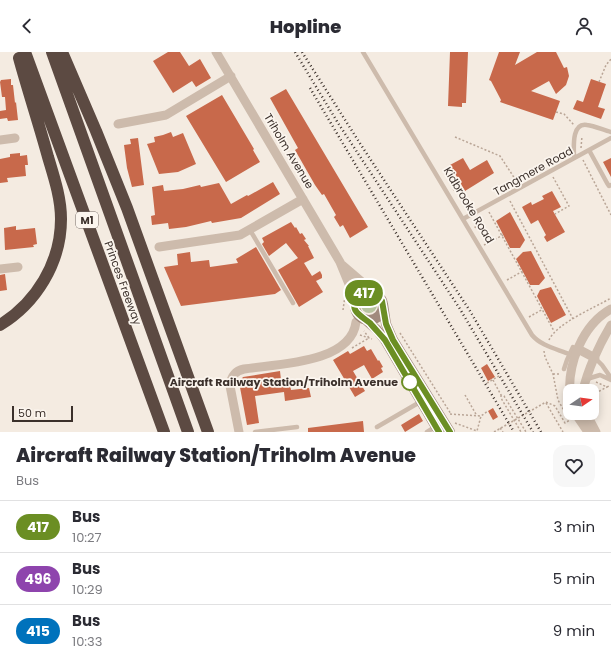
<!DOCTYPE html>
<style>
:root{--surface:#fff;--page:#f7f7f7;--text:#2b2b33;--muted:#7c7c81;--line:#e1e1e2}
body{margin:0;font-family:Poppins,sans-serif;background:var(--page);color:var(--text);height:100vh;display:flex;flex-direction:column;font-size:15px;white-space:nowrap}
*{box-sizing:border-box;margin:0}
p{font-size:13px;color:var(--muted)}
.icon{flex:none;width:22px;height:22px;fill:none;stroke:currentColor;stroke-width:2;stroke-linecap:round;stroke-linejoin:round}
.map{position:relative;height:380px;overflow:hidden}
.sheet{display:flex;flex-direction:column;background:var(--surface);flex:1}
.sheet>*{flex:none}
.badge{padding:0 8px;border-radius:13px;font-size:14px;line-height:26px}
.needle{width:26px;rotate:77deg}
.tools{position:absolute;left:563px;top:332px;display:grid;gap:8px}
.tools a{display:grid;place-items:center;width:36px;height:36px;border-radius:8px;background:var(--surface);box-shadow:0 2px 10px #0003;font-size:20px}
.scale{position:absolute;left:12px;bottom:10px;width:61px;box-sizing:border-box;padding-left:4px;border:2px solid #3b302b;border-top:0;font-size:11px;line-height:14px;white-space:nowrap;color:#3b302b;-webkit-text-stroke:3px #fbf5ee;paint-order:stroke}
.map>.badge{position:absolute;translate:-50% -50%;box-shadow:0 0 0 2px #fff}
.round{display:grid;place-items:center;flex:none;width:42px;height:42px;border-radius:12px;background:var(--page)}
.headline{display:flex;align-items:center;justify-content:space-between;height:68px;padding:0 16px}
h1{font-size:19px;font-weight:800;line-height:30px}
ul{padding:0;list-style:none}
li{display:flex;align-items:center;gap:12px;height:52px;padding:0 16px;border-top:1px solid var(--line)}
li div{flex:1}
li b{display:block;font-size:15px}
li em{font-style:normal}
li .badge{min-width:44px;font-weight:700;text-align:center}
header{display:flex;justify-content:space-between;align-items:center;height:52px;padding:0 16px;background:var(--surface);font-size:18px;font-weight:800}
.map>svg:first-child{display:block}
.green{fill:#b8c4a0}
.building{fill:#c8694b}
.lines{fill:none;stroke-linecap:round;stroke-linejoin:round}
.path{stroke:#b9a596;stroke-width:1.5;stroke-dasharray:2 2;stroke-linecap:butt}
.lane{stroke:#cdbbac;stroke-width:4.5}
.street{stroke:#cdbbac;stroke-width:9}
.secondary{stroke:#a18a7d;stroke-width:10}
.highway{stroke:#5c4a42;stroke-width:12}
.rail{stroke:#3b302b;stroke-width:2.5;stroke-dasharray:1 3;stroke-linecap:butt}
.line-casing{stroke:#fff;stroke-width:9}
.line{stroke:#6b8e23;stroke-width:6}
.stop-dot{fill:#fff;stroke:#6b8e23;stroke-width:2}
.labels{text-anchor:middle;stroke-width:3.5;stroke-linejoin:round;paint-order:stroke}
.shield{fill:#fbf5ee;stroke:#756b66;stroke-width:1}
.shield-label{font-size:10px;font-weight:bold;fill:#3b302b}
.street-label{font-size:11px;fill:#3b302b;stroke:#fbf5ee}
.stop-label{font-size:11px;font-weight:bold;fill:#3b302b;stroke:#fbf5ee;text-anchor:end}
</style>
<header><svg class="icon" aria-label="back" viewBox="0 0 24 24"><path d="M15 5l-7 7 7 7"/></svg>Hopline<svg class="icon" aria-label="person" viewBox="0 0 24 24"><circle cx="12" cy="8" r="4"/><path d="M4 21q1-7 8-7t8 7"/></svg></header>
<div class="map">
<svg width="611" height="380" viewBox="0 0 611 380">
<rect width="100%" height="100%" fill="#f4ebe1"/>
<path class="green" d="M361 253a8 8 0 1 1 16 0a8 8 0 1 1-16 0Z"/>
<path class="building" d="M168,0H180L189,14L200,7L211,26L196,35L192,29L173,41L153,9Z
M450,0H468L466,51H462V55L448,54Z
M499,0H520L515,13L537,0H556L564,16L567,15L569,24L566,33L556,42L549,29L531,39L560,49L553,68L500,50L501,48L491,29L489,28Z
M11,27V33H13L15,51L16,50L18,68L8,69L7,66L0,67V59L6,58L5,45H2L0,30L1,28Z
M591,27L606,32L598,55L605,57L601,67L573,57L577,48L583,50Z
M286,37L368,175L350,186L343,173L340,175L334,165L336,163L324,142L322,143L315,133L295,98L298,96L270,46Z
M222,43L254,97L253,98L260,110L226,130L186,64Z
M171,80L173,85L183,81L196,112L178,120L159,122L147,92L155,90L154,85L163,83Z
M138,86L144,133L132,135L127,116L124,93L131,92L130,87Z
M20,101V104L27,103L28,113H25L26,124L7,126L8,130L0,131V107L10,105V102Z
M463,106L470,118L487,108L494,121L465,139L450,113Z
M611,106V125L603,110Z
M273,130L280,142L241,166L212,171L211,169L186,175L169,177L168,171L152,173L151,164L155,163L152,135L163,133L164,139L183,137L200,133L201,135L219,131L231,152L247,143L248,144Z
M552,139L561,155L553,159L565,180L547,190L544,185L546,183L538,168L531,172L522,155L531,150L532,153L544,147L542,144Z
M510,160L525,188L520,196H510L496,169Z
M291,170L295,176L296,175L300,182L302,181L306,187L304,188L309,194H308L314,206L304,211L312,224L320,219L322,223V226L316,229L323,240L299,255L278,218L298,206L286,191L269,204L262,192L264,190L262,186Z
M16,174V178L35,176L37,192L33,193L34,195L5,198L4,176Z
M256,195L281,238L275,242L181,254L164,215L178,213L177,202L190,200L191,210L209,208L210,215L238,211L236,207Z
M531,199L545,226L539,233H530L516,207L523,200Z
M5,222L7,238L0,239V223Z
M551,235L566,263L551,271L537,244L540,238Z
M364,294L367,299L371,297L378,309L379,308L383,315L381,316L383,320L372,327L364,313L353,319L365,339L355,345L333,308L348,299L350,302Z
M487,312L495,325L488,329L481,316Z
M280,319L281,328L289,327L291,338L309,336L311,345L285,349L284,340L255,344L259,371L247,373L239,330L243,325Z
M493,356L498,365L493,368L488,359Z
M419,362L423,369L405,380L401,373Z
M363,369L364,380H308V376Z"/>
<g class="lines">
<path class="path" d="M599,30L606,13L611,7
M556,60L564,62L574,73
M455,85L500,104L517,130
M581,96L582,84
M583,108L611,163
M553,125L569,154L555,162
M453,138L461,133
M510,149L573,267
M489,160L554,279
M475,176L478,166
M484,193L503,183
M507,228L523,219
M343,258L345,244
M529,265L543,257
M400,281L451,362
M360,283L372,287
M549,288C557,271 594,256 611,246
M352,296L369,286L364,279
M544,299L545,305L553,322L558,348L566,362
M553,322H560
M493,328L501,343L504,344L526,380
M596,330L607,335L609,334
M487,331L499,324
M465,343L477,364
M501,343V346L521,380
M592,343L607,335
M546,350L555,354L565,371L570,368
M546,351L563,380
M450,362L481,364L488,359
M455,371L477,379L481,364
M500,376L503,380
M494,380L546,350"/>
<path class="lane" d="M363,0L532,283C541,294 557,297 569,302
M589,98L607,131L609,134L611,133
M574,106C574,97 571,70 587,73C595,74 603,78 611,80
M463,167L611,86
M250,178L293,251
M595,306L602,313L611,326
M564,317L567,308L573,295L578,297
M587,327L600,323L611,328
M377,375L420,350
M255,380L297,375
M427,380L435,375"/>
<path class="street" d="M216,0L340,210L356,249
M118,72L166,63L231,24
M0,88L15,86
M159,195L240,183L303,147
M342,213L377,243
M0,217L18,215
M578,297L595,306
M583,339C587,319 600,291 611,273
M570,345C567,313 582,273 611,257
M575,361L588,380
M586,361L596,380
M239,380L230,334C231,324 235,319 244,317C276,312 351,312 356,270"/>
<path class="secondary" d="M355 254a14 14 0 1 1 28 0a14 14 0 1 1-28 0Z
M383,252L386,272L393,288L450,380
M366,268L377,278L385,288L439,380"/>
<path class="highway" d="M25,0L164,380
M52,0L188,380
M62,0L96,79L127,156L208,380
M0,273C36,251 61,211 61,167C61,146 54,125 48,105C39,72 28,39 19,6"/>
<path class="rail" d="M295,0L338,71L460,257L533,380
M302,0L361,93L470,259L541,380
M310,36L514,380"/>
</g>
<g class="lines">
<g class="line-casing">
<path id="line" d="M439,380L385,288C380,282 375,277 370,271C363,265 346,258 359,245C363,241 368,240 374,241L379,245L382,249L386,272L393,288L450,380"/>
</g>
<use href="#line" class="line"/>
</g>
<circle class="stop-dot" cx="410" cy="330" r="8"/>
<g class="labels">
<rect class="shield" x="76" y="160" width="22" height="16" rx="3"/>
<g class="shield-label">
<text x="87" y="172">M1</text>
</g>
<g class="street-label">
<text transform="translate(289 99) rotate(59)" y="4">Triholm Avenue</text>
<text transform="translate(533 119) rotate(-29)" y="4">Tangmere Road</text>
<text transform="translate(469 153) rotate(59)" y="4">Kidbrooke Road</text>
<text transform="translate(123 231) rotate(70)" y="4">Princes Freeway</text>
</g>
<g class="stop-label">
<text x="398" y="334">Aircraft Railway Station/Triholm Avenue</text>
</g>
</g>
</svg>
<div class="tools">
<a><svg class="needle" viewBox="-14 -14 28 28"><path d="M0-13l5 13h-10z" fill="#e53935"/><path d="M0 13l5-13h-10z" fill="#7c7c81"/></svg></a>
</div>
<div class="scale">50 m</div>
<b class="badge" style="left:364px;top:241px;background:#6b8e23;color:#fff">417</b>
</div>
<section class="sheet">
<div class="headline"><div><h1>Aircraft Railway Station/Triholm Avenue</h1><p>Bus</p></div><a class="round"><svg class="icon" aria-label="heart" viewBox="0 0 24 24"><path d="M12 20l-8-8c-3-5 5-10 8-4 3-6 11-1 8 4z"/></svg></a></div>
<ul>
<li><span class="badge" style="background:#6b8e23;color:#fff">417</span><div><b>Bus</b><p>10:27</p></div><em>3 min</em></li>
<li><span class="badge" style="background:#8e44ad;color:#fff">496</span><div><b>Bus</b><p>10:29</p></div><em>5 min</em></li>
<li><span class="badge" style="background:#0072bc;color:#fff">415</span><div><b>Bus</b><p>10:33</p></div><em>9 min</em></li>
</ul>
</section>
